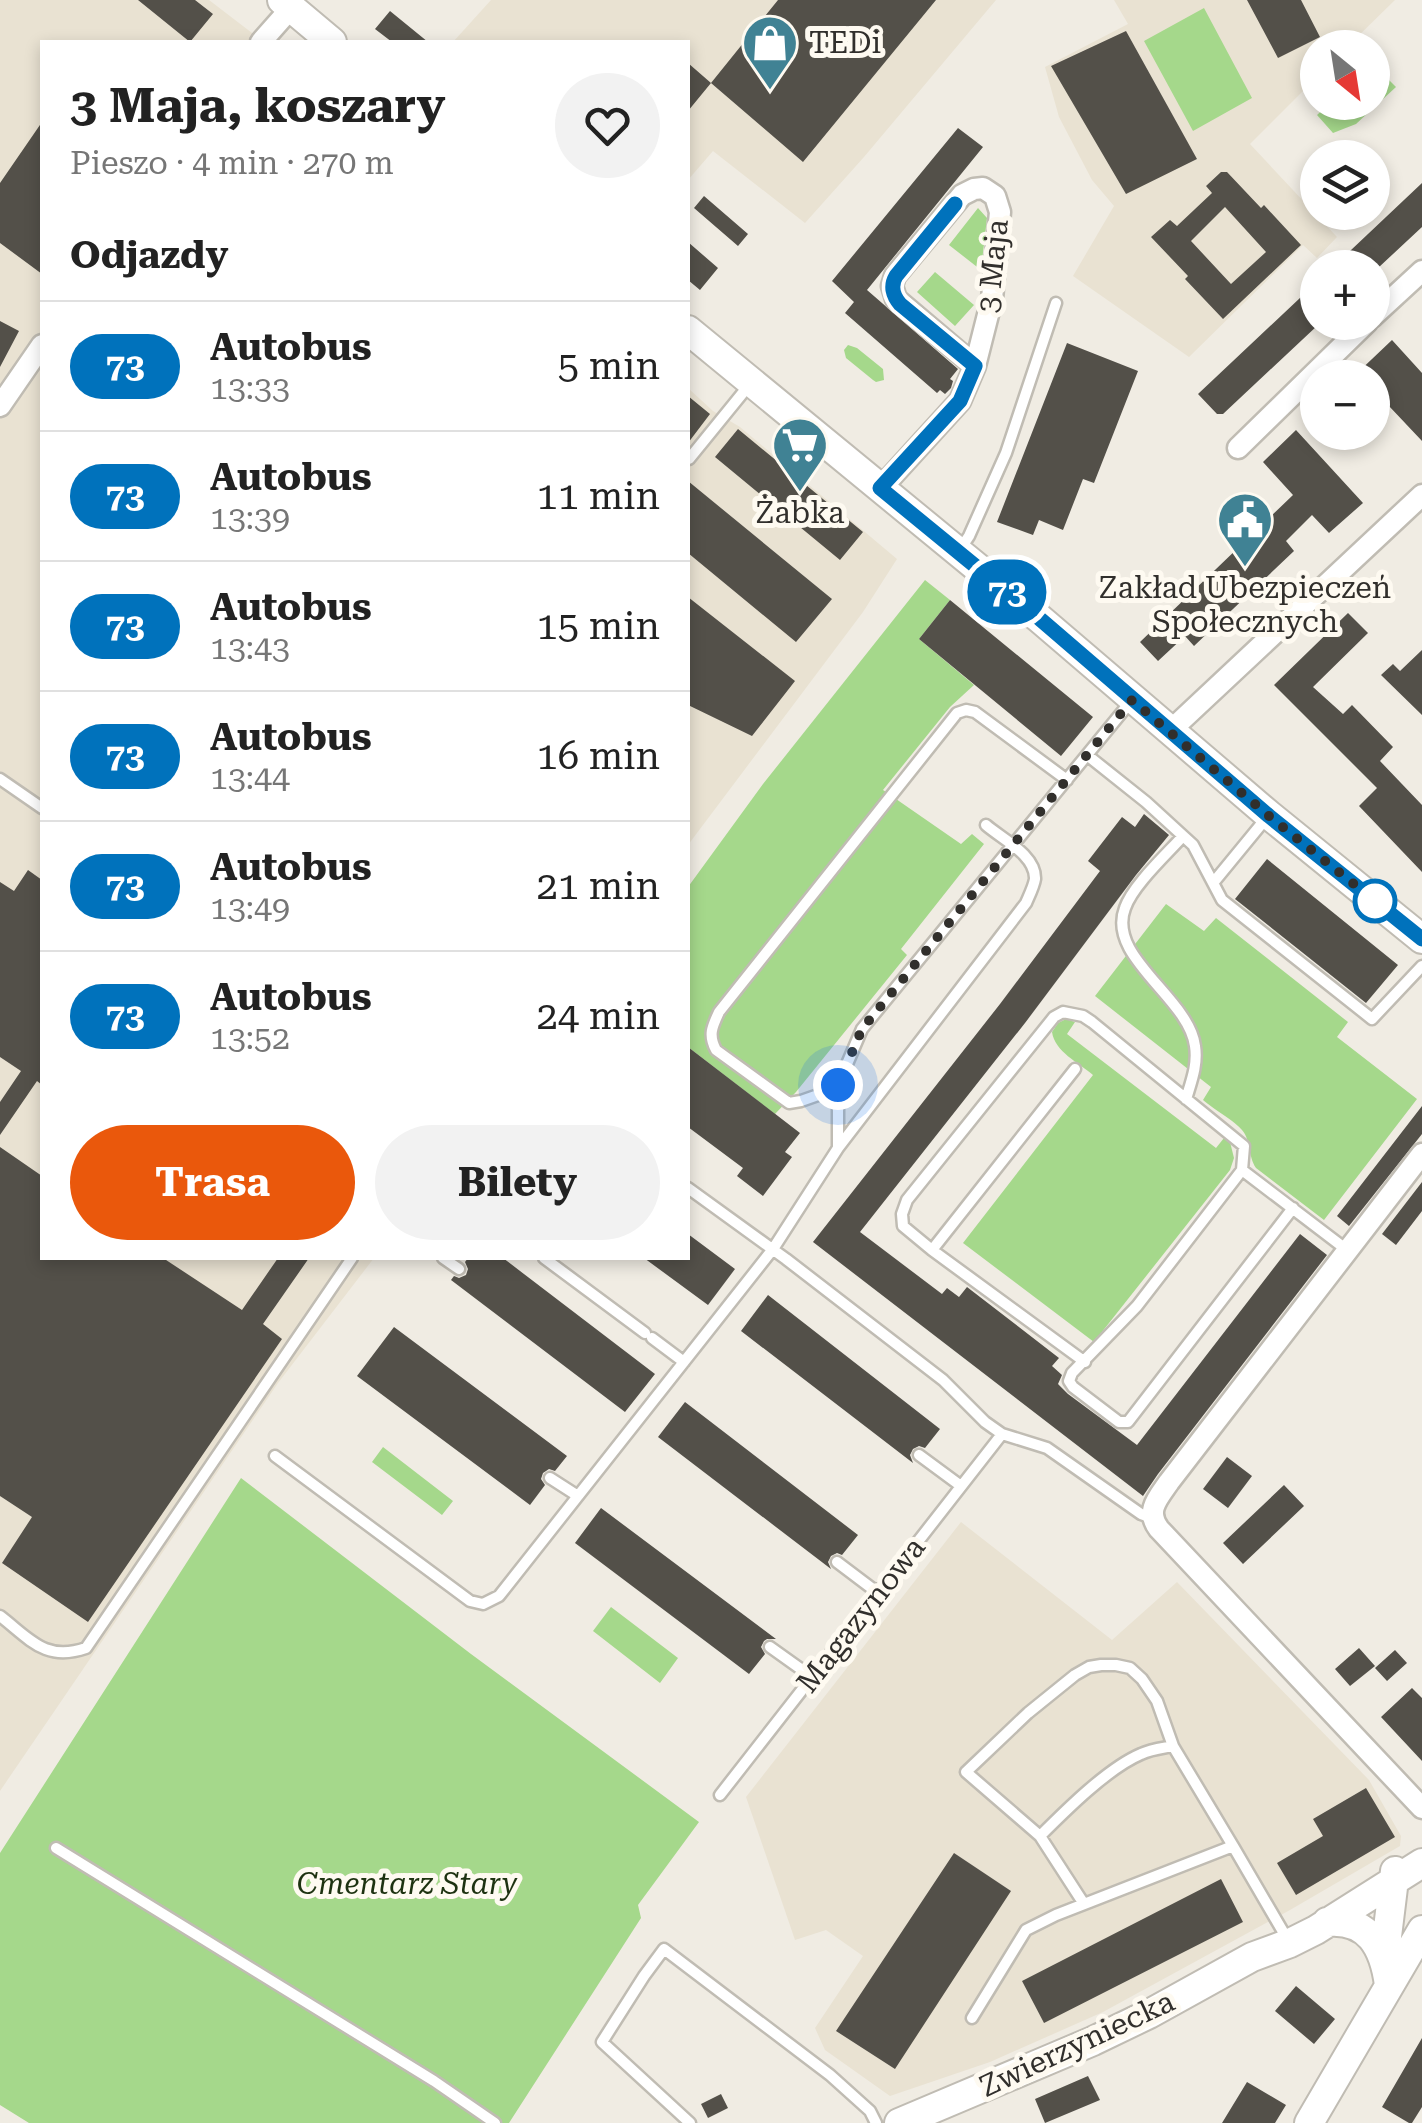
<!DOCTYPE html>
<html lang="pl">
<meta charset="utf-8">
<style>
:root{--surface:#fff;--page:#f2f2f2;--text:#222;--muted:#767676;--line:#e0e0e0;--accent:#ea580c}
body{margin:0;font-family:"Roboto Serif",serif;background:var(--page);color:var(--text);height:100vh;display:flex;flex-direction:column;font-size:38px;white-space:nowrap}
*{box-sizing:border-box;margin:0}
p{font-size:32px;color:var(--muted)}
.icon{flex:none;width:55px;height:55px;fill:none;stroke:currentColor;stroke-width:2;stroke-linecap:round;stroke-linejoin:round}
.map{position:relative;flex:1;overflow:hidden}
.panel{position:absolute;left:40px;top:40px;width:650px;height:1220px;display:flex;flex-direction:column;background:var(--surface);border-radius:0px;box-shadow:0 5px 15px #0003}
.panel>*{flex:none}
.badge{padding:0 20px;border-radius:32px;font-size:35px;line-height:65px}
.needle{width:65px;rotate:150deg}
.buttons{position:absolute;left:1300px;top:30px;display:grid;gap:20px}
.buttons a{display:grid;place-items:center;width:90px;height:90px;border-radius:50%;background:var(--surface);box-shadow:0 5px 15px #0003;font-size:50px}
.you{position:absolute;width:50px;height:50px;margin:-25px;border:8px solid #fff;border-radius:50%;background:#1a73e8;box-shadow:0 0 0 15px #1a73e833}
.map>.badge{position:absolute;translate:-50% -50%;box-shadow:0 0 0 5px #fff}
h2{padding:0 30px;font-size:38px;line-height:90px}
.round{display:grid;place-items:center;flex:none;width:105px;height:105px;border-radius:52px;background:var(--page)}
.summary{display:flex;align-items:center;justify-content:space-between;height:170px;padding:0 30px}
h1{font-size:48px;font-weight:700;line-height:75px}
.action{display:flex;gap:20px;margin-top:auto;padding:20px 30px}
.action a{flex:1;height:115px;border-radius:60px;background:var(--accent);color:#fff;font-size:40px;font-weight:700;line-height:115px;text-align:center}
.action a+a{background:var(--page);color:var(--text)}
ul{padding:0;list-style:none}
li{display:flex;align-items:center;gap:30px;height:130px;padding:0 30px;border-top:2px solid var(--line)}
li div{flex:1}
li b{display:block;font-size:38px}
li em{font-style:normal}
li .badge{min-width:110px;font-weight:700;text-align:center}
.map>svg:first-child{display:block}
.built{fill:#e9e2d2}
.green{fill:#a5d88b}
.building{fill:#535049;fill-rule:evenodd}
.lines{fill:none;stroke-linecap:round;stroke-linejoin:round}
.service-casing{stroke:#c0bcb3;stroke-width:15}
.minor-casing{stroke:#c0bcb3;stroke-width:25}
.tertiary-casing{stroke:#c0bcb3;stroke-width:32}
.service{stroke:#fff;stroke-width:10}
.minor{stroke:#fff;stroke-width:20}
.tertiary{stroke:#fff;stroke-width:28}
.line-casing{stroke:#fff;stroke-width:22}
.line{stroke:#0072bc;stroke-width:15}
.walk{stroke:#312f2c;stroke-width:10;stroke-dasharray:0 18}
.stop-dot{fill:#fff;stroke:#0072bc;stroke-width:5}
.labels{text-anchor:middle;stroke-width:10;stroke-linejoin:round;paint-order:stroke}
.poi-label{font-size:30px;fill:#312f2c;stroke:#fefaf1}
.street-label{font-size:30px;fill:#312f2c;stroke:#fefaf1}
.park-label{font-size:30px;font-style:italic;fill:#1d3211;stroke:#fefaf1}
</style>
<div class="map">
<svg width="1422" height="2123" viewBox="0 0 1422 2123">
<rect width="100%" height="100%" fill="#f0ece3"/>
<path class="built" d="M0,0H209L264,42H42V1258H374L278,1383L0,1791Z
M491,0H996L864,157L805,223L713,151L688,180V42H453Z
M1114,0H1395L1347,47L1318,48L1317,77L1250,144L1337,237L1317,258L1303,245L1189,357L1073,276L1114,206L1092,180L1059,117L1045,67L1128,24Z
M688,388L713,411L740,427L897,559L863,612L688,845Z
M961,1522L1112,1640L1177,1582L1369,1780L1401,1836L1400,1846L1290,1910L1103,2012L990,2062L890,2096L825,2050L815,2028L863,1956L826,1930L795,1940L746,1797Z"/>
<path class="green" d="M1204,8L1252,98L1193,131L1144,41Z
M1380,71L1396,87L1356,124L1333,133L1317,115L1330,103L1372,102L1373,77Z
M978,208L987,218L981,270L949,245Z
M935,272L974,305L955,326L917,292Z
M848,345L857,348L883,369L884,380L876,382L873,380L846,358L844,350Z
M925,580L950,600L919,639L974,685L950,707L883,790L961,844L972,834L984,844L901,949L907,955L796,1092L775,1114L688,1047V887L763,784Z
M1166,904L1204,931L1216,918L1348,1022L1337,1037L1417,1099L1324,1220L1256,1168C1248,1156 1251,1140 1242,1130C1236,1122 1212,1108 1203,1100L1211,1087L1095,996Z
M1066,1019L1075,1022L1067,1034L1216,1148L1224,1138L1230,1142L1234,1158L1230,1170L1094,1342L963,1243L1093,1075C1078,1062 1055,1052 1052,1032L1058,1023Z
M383,1447L453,1501L442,1515L372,1462Z
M241,1478L471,1654L699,1822L638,1905L641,1918L509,2123H29L0,2105V1853Z
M611,1607L678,1658L660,1683L593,1631Z"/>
<path class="building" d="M138,0H195L213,14L190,42Z
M778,0H936L803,162L711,83Z
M1247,0H1301L1320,37L1278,58Z
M390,11L428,42H392L375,29Z
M1126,31L1197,159L1126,194L1051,66Z
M688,63L711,83L688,111Z
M42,122V274L0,243V183Z
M958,128L983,147L867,290L958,369L950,379L953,381L951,388L945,394L940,390L937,393L845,313L854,302L832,281Z
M1221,172H1227L1261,208L1264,205L1301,245L1223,319L1185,279L1188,276L1151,237L1170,220L1177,226L1212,193L1206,186ZM1225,207L1266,252L1231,284L1191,241Z
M1422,183V227L1378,268H1332Z
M704,196L748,234L738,246L694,208Z
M688,242L718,268L700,290L688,280Z
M1318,281V325L1223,414H1217L1198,394Z
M0,321L19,331L0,367Z
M1392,340L1422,373V441L1372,388V378H1352Z
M1067,343L1138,371L1094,483L1083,479L1063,530L1039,520L1033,535L997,522Z
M688,396L710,414L688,443Z
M738,429L863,532L840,560L715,457Z
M1296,430L1363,503L1329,533L1312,515L1286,541L1294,551L1194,646L1185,636L1158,661L1140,642L1293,495L1263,462Z
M688,481L832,599L796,642L688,553Z
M688,597L795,681L752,736L688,705Z
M950,600L1093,717L1061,756L919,639Z
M1348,613L1368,633L1313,687L1343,714L1352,705L1393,747L1380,761L1422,805V872L1359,806L1377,788L1274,685Z
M1422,650V715L1381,675L1393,664L1400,671Z
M1144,814L1169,835L1136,875L1025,1023L860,1232L942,1294L947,1288L959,1297L967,1287L1059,1358L1052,1366L1062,1375L1058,1384L1068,1394L1137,1445L1300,1234L1327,1255L1158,1474L1143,1496L813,1242L1000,1004L1100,871L1088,861L1122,817L1135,827Z
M1267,859L1398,965L1366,1003L1235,899Z
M28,870L42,880V1085L37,1081L0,1135V1102L21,1071L0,1057V882L14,891Z
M688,1047L800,1133L785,1152L792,1157L763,1196L737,1176L743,1168L688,1127Z
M1422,1106V1134L1349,1226L1337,1216Z
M0,1147L42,1176V1258H163L242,1310L278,1258H309L263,1324L282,1339L88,1622L2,1563L32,1517L0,1496Z
M1422,1182V1211L1396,1245L1382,1234Z
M688,1234L735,1269L708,1305L644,1258H688Z
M468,1258H503L655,1374L625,1412L451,1280L454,1276L459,1278L466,1275L468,1269L465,1262Z
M768,1295L940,1429L925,1448L919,1446L913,1449L910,1455L913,1463L741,1331Z
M394,1327L567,1456L555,1471L549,1469L543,1473L541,1479L545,1485L530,1505L357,1376Z
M685,1402L858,1535L842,1555L837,1553L831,1556L828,1562L831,1569L658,1437Z
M1227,1457L1252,1476L1228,1508L1203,1489Z
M1284,1485L1304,1506L1243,1564L1223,1543Z
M601,1508L776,1639H767L764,1641L761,1647L765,1654L749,1674L575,1543Z
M1359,1648L1375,1666L1350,1686L1335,1669Z
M1395,1650L1407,1663L1387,1681L1375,1668Z
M1412,1688L1422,1698V1761L1381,1717Z
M1366,1788L1395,1837L1296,1895L1277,1863L1323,1836L1313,1819Z
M954,1853L1011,1891L895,2069L836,2031Z
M1221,1879L1243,1922L1044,2023L1022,1981Z
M1296,1986L1335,2019L1314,2044L1275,2011Z
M1422,2038V2107L1412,2123H1409L1382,2107Z
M1088,2076L1100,2100L1045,2123L1035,2099Z
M1247,2082L1286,2105L1275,2123H1222Z
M721,2094L728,2108L708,2118L701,2104Z"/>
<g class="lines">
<g class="service-casing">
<path id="service" d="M688,458L689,459L750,384
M959,551L969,536L1006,453L1056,303
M1087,755L1146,802L1193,845L1222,900L1372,1019L1422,966
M0,779L42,808
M1183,836C1167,854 1133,885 1125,908C1106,957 1189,998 1195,1046C1198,1065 1191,1082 1186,1099
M1213,883L1268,816
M1075,1069L932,1250L1085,1362
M838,1088L801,1101L789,1103L716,1050C708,1035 712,1027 719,1012L957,713L966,710L975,712L1067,780
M838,1148L1026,903C1029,896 1034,886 1035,879C1036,855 1002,839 986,825
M1242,1170L1347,1250
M688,1188L786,1259L943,1380L985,1422L1002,1434L1047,1448L1141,1514L1152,1518
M932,1250L903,1226L902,1214L907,1200L1054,1017L1063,1012L1083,1016L1092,1022L1244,1146L1242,1170L1137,1306L1072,1373L1069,1381L1073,1387L1119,1422H1128L1293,1208
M443,1258L459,1269
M544,1258L645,1333
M652,1338L684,1362
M919,1455L961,1486
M275,1456L470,1601L483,1604L499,1596L773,1249L838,1148V1085L862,1029L1132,700
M550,1478L578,1496
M837,1562L878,1593
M0,1616C30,1639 45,1662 86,1648L352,1258
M770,1647L812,1677
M720,1795L1002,1434
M1040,1836C1066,1810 1108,1768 1141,1754C1151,1749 1163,1748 1173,1746
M56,1848L434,2081L495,2123
M1084,1904L1040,1836L966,1772L1028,1713L1075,1675L1089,1667L1101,1665H1116L1130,1668L1142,1679L1157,1701L1173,1746L1233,1846
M972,2018L1026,1930L1056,1915L1233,1846L1289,1942
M690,2123L602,2042L644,1976L664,1949L830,2075L870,2111L876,2123"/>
</g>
<g class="minor-casing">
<path id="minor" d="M261,42L291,8
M1372,317L1422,271
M0,406L42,345
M1238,448L1367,322
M881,488L960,401L975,366L992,299L1000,212L995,196L983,188L974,189L962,195L895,276L892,286L896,299L975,366
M1170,731L1422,495
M1422,1154L1169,1482C1158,1498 1145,1511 1159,1529L1422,1808"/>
</g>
<g class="tertiary-casing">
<path id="tertiary" d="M282,0L332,42
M688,330L1040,619L1269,815L1422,939
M1327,1922C1369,1918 1384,1948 1389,1985
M1384,1961L1395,1871
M899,2123L1093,2041L1149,2014L1252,1957L1290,1943L1316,1930L1422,1863
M1309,2123L1422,1930"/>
</g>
<use href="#service" class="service"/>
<use href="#minor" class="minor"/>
<use href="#tertiary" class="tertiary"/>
</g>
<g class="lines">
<g class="line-casing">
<path id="line" d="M955,204L896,276C890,286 893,296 900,304L975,366L960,401L880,488L1040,619L1269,816L1422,939"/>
</g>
<use href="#line" class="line"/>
<path class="walk" d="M838,1085L862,1029L1132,700L1269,816L1375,901"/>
</g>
<defs>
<g id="shop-pin" transform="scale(2.875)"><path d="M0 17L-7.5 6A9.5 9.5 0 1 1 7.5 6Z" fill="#408294" stroke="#fefaf1"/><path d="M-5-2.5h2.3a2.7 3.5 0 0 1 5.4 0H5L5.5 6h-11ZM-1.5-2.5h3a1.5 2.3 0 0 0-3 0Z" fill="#fff"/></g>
<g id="supermarket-pin" transform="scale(2.875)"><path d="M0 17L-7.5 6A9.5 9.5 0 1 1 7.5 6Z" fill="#408294" stroke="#fefaf1"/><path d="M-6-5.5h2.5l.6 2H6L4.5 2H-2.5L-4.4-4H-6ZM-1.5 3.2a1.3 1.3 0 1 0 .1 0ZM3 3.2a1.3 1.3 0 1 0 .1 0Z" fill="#fff"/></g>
<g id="civic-pin" transform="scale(2.875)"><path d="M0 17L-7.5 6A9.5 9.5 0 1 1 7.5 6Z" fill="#408294" stroke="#fefaf1"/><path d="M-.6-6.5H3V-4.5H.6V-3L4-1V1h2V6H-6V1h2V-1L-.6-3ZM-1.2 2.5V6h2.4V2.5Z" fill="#fff"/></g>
</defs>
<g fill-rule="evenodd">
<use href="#shop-pin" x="770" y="43"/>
<use href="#supermarket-pin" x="800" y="445"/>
<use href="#civic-pin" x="1245" y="520"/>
</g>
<circle class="stop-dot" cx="1375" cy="901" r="20"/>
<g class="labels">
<g class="poi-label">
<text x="809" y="53" text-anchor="start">TEDi</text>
<text x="800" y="523">Żabka</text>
<text x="1245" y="598">Zakład Ubezpieczeń<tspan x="1245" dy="34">Społecznych</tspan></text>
</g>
<g class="street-label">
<text transform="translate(993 266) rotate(-84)" y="10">3 Maja</text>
<text transform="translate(861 1615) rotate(-52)" y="10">Magazynowa</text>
<text transform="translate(1077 2044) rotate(-25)" y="10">Zwierzyniecka</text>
</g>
<g class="park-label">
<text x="407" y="1894">Cmentarz Stary</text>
</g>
</g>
</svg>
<div class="buttons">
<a><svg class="needle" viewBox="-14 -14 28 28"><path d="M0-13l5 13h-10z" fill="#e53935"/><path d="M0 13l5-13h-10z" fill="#767676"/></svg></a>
<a><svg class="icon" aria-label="layers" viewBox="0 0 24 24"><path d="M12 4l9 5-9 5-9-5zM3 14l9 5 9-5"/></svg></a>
<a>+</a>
<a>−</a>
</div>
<div class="you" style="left:838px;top:1085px"></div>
<b class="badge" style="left:1007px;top:592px;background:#0072bc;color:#fff">73</b>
<section class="panel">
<div class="summary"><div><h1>3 Maja, koszary</h1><p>Pieszo · 4 min · 270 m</p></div><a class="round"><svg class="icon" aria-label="heart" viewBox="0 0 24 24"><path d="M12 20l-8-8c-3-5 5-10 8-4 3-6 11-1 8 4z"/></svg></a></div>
<h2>Odjazdy</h2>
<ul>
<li><span class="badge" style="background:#0072bc;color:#fff">73</span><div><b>Autobus</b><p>13:33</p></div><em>5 min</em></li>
<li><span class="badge" style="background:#0072bc;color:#fff">73</span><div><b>Autobus</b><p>13:39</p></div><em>11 min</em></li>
<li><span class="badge" style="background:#0072bc;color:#fff">73</span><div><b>Autobus</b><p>13:43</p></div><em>15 min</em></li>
<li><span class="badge" style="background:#0072bc;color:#fff">73</span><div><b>Autobus</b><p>13:44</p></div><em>16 min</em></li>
<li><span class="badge" style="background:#0072bc;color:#fff">73</span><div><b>Autobus</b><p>13:49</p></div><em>21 min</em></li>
<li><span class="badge" style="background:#0072bc;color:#fff">73</span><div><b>Autobus</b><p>13:52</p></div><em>24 min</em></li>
</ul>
<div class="action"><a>Trasa</a><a>Bilety</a></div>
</section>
</div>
